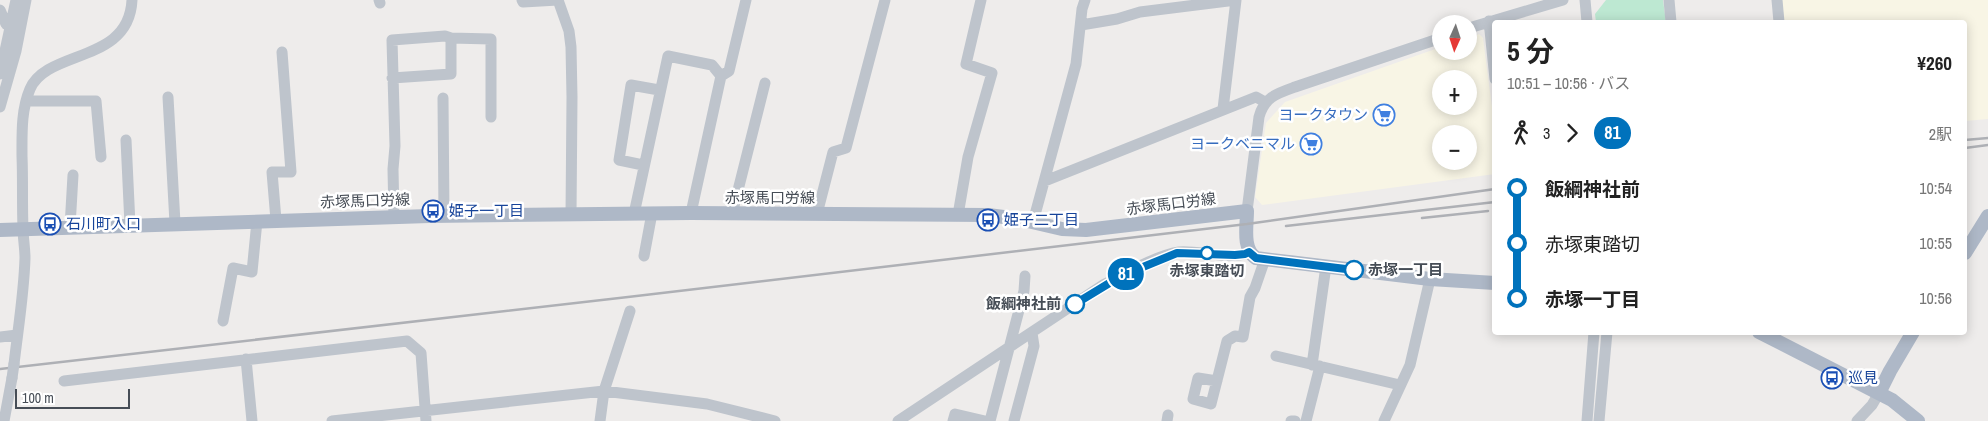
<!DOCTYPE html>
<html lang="ja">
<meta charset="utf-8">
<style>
:root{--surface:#fff;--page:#f2f2f2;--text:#222;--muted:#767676}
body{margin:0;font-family:"Archivo Narrow","Noto Sans JP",sans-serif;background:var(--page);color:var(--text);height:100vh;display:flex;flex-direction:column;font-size:19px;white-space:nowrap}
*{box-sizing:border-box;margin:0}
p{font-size:16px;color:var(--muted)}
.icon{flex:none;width:28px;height:28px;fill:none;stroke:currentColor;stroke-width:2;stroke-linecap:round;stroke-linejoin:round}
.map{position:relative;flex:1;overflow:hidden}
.sheet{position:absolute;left:1492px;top:20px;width:475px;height:315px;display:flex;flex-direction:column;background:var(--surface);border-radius:5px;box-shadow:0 2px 12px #0003}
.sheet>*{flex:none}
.badge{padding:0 10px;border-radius:16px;font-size:18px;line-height:32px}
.needle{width:32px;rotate:183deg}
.fabs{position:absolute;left:1432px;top:15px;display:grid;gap:10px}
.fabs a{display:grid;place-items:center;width:45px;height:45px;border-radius:50%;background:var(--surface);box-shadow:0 2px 12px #0003;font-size:25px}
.scale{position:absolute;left:15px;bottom:12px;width:115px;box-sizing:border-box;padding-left:5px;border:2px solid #464d56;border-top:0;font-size:14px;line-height:18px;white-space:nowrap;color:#464d56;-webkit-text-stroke:4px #fff;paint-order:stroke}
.map>.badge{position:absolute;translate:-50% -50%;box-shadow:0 0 0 2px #fff}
.legs{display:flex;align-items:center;gap:8px;height:55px;padding:0 15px;font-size:16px}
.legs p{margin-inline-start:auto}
.summary{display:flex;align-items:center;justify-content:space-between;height:85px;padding:0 15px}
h1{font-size:28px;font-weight:700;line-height:38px}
ul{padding:0 15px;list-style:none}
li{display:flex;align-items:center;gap:18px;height:55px;font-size:19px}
li i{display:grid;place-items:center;width:8px;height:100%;margin:0 6px;background:currentColor}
li i::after{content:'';width:12px;height:12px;margin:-6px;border:4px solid;border-radius:50%;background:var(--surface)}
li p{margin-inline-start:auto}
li:first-child i{background:linear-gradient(#0000 50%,currentColor 0)}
li:last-child i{background:linear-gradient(currentColor 50%,#0000 0)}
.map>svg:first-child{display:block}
.commercial{fill:#f8f5e5;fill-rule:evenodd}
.green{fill:#bde8d2}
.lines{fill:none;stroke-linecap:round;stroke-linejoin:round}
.minor{stroke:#bec4cc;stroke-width:11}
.major{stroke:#aeb8c7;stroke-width:14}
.rail{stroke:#aeb0b5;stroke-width:2.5}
.minor-bridge{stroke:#bec4cc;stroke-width:11}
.line-1-casing{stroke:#fff;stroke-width:11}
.line-1{stroke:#0072bc;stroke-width:8}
.stop-1-dot{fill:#fff;stroke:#0072bc;stroke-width:2.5}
.labels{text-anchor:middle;stroke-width:5;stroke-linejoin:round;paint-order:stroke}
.shop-label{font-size:15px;fill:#366cbe;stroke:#fff;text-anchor:end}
.street-label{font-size:15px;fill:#464d56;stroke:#fff}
.transit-label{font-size:15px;fill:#164399;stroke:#fff;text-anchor:start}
.stop-label{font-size:15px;font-weight:bold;fill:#464d56;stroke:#fff;text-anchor:start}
</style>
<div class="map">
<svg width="1988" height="421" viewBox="0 0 1988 421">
<rect width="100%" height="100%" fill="#eeeceb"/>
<path class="commercial" d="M1782,0H1988V119L1965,121V22H1784Z
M1479,34L1483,38L1492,107H1495V174L1262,205L1255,197L1266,123L1285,102L1441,47V51H1469V38ZM1441,79H1469V106H1441ZM1441,134H1469V161H1441Z"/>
<path class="green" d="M1606,0H1663L1666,22H1596L1595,14Z"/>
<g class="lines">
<path class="minor" d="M379,0L380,3
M522,0L523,2L558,0
M558,0L569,31L571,47L572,97L571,215
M1585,0L1587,22
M1669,0L1671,22
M1777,0L1779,22
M0,10L6,24L15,25
M1489,21L1495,79
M1081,25L1117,19L1140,12L1236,0
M1469,28L1563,0
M0,74L16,0
M721,76L729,71L746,0
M392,78L451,74V38
M168,97L175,223
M443,98L444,216
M26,101H96L101,157
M0,107L16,51L26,0
M1223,109L1236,0
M126,140L130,225
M643,165L619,160L631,85L659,90
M1045,181L1256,97L1265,102
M1247,211L1259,117C1264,97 1278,93 1295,87L1441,38
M634,214L668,56L712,65L721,76L691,213
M732,214L765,83
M817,214L833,152L846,148L885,0
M958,215L968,157L992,73L966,64L981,0
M394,217L393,169L395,146L392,40L445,36L451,38L491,39V117
M276,220L272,172H291L282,52
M1033,222L1076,64L1082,9L1085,0
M70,227L73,175
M644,256L652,213
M223,321L233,268L252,272L257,221
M0,337L17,335
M1276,356L1400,385
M246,359L252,421
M14,364C18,329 24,293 25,258C25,248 23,238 23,228C22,204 23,180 22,156C22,134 21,110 30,89C47,49 129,64 132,0
M1312,365L1326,266
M64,381L407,341L421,353L426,421
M1217,381L1198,378L1193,399L1211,404L1227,341L1235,336L1243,337L1250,297L1255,288L1265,259
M4,421L12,378
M332,421L604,391L707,404L775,421
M600,421L604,391L630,311
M898,421L1103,285C1125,274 1155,256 1179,252C1198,250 1234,261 1249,252
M953,421L955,414L985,421
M990,421L1024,291L1025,276
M1014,421L1034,346L1032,333
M1167,421L1168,415
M1291,421H1295
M1306,421L1320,366
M1384,421L1410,365L1430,279
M1587,421L1594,332
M1599,421L1607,332
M1857,421L1872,405L1879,393"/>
<path class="major" d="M0,230L429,216L691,213L988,215L1019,219L1062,229L1086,230L1247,211C1247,226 1242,249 1256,258L1430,279L1495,283
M1965,253L1988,216
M1759,332L1892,400L1918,421
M1879,393L1890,371L1913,332"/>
<path class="rail" d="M1965,140L1988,138
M1965,148L1988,145
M1422,218L1488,211
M1286,226L1495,202
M0,369L628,297L1247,224L1495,189"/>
<path class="minor-bridge" d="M12,378L14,364"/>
</g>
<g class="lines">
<g class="line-1-casing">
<path id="line-1" d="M1075,304L1121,276L1177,253L1235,255L1245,254L1249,252L1256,258L1354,270"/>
</g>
<use href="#line-1" class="line-1"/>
</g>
<defs>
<g id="supermarket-ring" transform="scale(1.125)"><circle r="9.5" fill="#fff" stroke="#3f7fe0" stroke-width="1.5"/><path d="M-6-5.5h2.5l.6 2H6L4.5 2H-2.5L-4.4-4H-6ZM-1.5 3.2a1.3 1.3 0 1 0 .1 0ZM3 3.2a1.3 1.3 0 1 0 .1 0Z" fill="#3f7fe0"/></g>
<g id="bus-ring" transform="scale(1.125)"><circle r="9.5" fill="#fff" stroke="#1a4fb4" stroke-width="1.5"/><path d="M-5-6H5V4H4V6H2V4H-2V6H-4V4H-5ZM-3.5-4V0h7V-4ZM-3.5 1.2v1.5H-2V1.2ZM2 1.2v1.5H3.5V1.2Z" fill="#1a4fb4"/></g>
</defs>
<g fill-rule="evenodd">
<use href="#supermarket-ring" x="1384" y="115"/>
<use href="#supermarket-ring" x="1311" y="144"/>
<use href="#bus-ring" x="433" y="211"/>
<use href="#bus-ring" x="988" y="220"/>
<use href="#bus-ring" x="50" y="224"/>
<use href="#bus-ring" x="1832" y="378"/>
</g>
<g class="stop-1-dot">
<circle cx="1207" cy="253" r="6"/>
<circle cx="1354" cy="270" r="9"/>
<circle cx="1075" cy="304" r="9"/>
</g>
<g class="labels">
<g class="shop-label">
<text x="1368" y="120">ヨークタウン</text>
<text x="1295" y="149">ヨークベニマル</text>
</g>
<g class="street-label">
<text x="770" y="203">赤塚馬口労線</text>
<text transform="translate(365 201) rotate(-2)" y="5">赤塚馬口労線</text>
<text transform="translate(1171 204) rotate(-7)" y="5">赤塚馬口労線</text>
</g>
<g class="transit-label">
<text x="449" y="216">姫子一丁目</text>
<text x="1004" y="225">姫子二丁目</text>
<text x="66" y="229">石川町入口</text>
<text x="1848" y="383">巡見</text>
</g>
<g class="stop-label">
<text x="1368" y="275">赤塚一丁目</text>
<text x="1207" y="276" text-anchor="middle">赤塚東踏切</text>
<text x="1061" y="309" text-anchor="end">飯綱神社前</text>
</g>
</g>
</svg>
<div class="fabs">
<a><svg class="needle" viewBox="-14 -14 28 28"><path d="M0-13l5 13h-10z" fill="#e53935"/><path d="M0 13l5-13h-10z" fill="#767676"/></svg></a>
<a>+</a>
<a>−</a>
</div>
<div class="scale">100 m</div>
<b class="badge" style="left:1126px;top:274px;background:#0072bc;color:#fff">81</b>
<section class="sheet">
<div class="summary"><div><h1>5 分</h1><p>10:51 – 10:56 · バス</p></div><b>¥260</b></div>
<div class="legs"><svg class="icon" aria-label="walk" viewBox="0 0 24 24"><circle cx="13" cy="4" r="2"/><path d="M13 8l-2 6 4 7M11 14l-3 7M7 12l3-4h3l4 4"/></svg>3<svg class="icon" aria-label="forward" viewBox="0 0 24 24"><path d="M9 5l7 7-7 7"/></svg><b class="badge" style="background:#0072bc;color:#fff">81</b><p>2駅</p></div>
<ul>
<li><i style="color:#0072bc"></i><b>飯綱神社前</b><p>10:54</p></li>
<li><i style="color:#0072bc"></i><span>赤塚東踏切</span><p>10:55</p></li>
<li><i style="color:#0072bc"></i><b>赤塚一丁目</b><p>10:56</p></li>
</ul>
</section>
</div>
